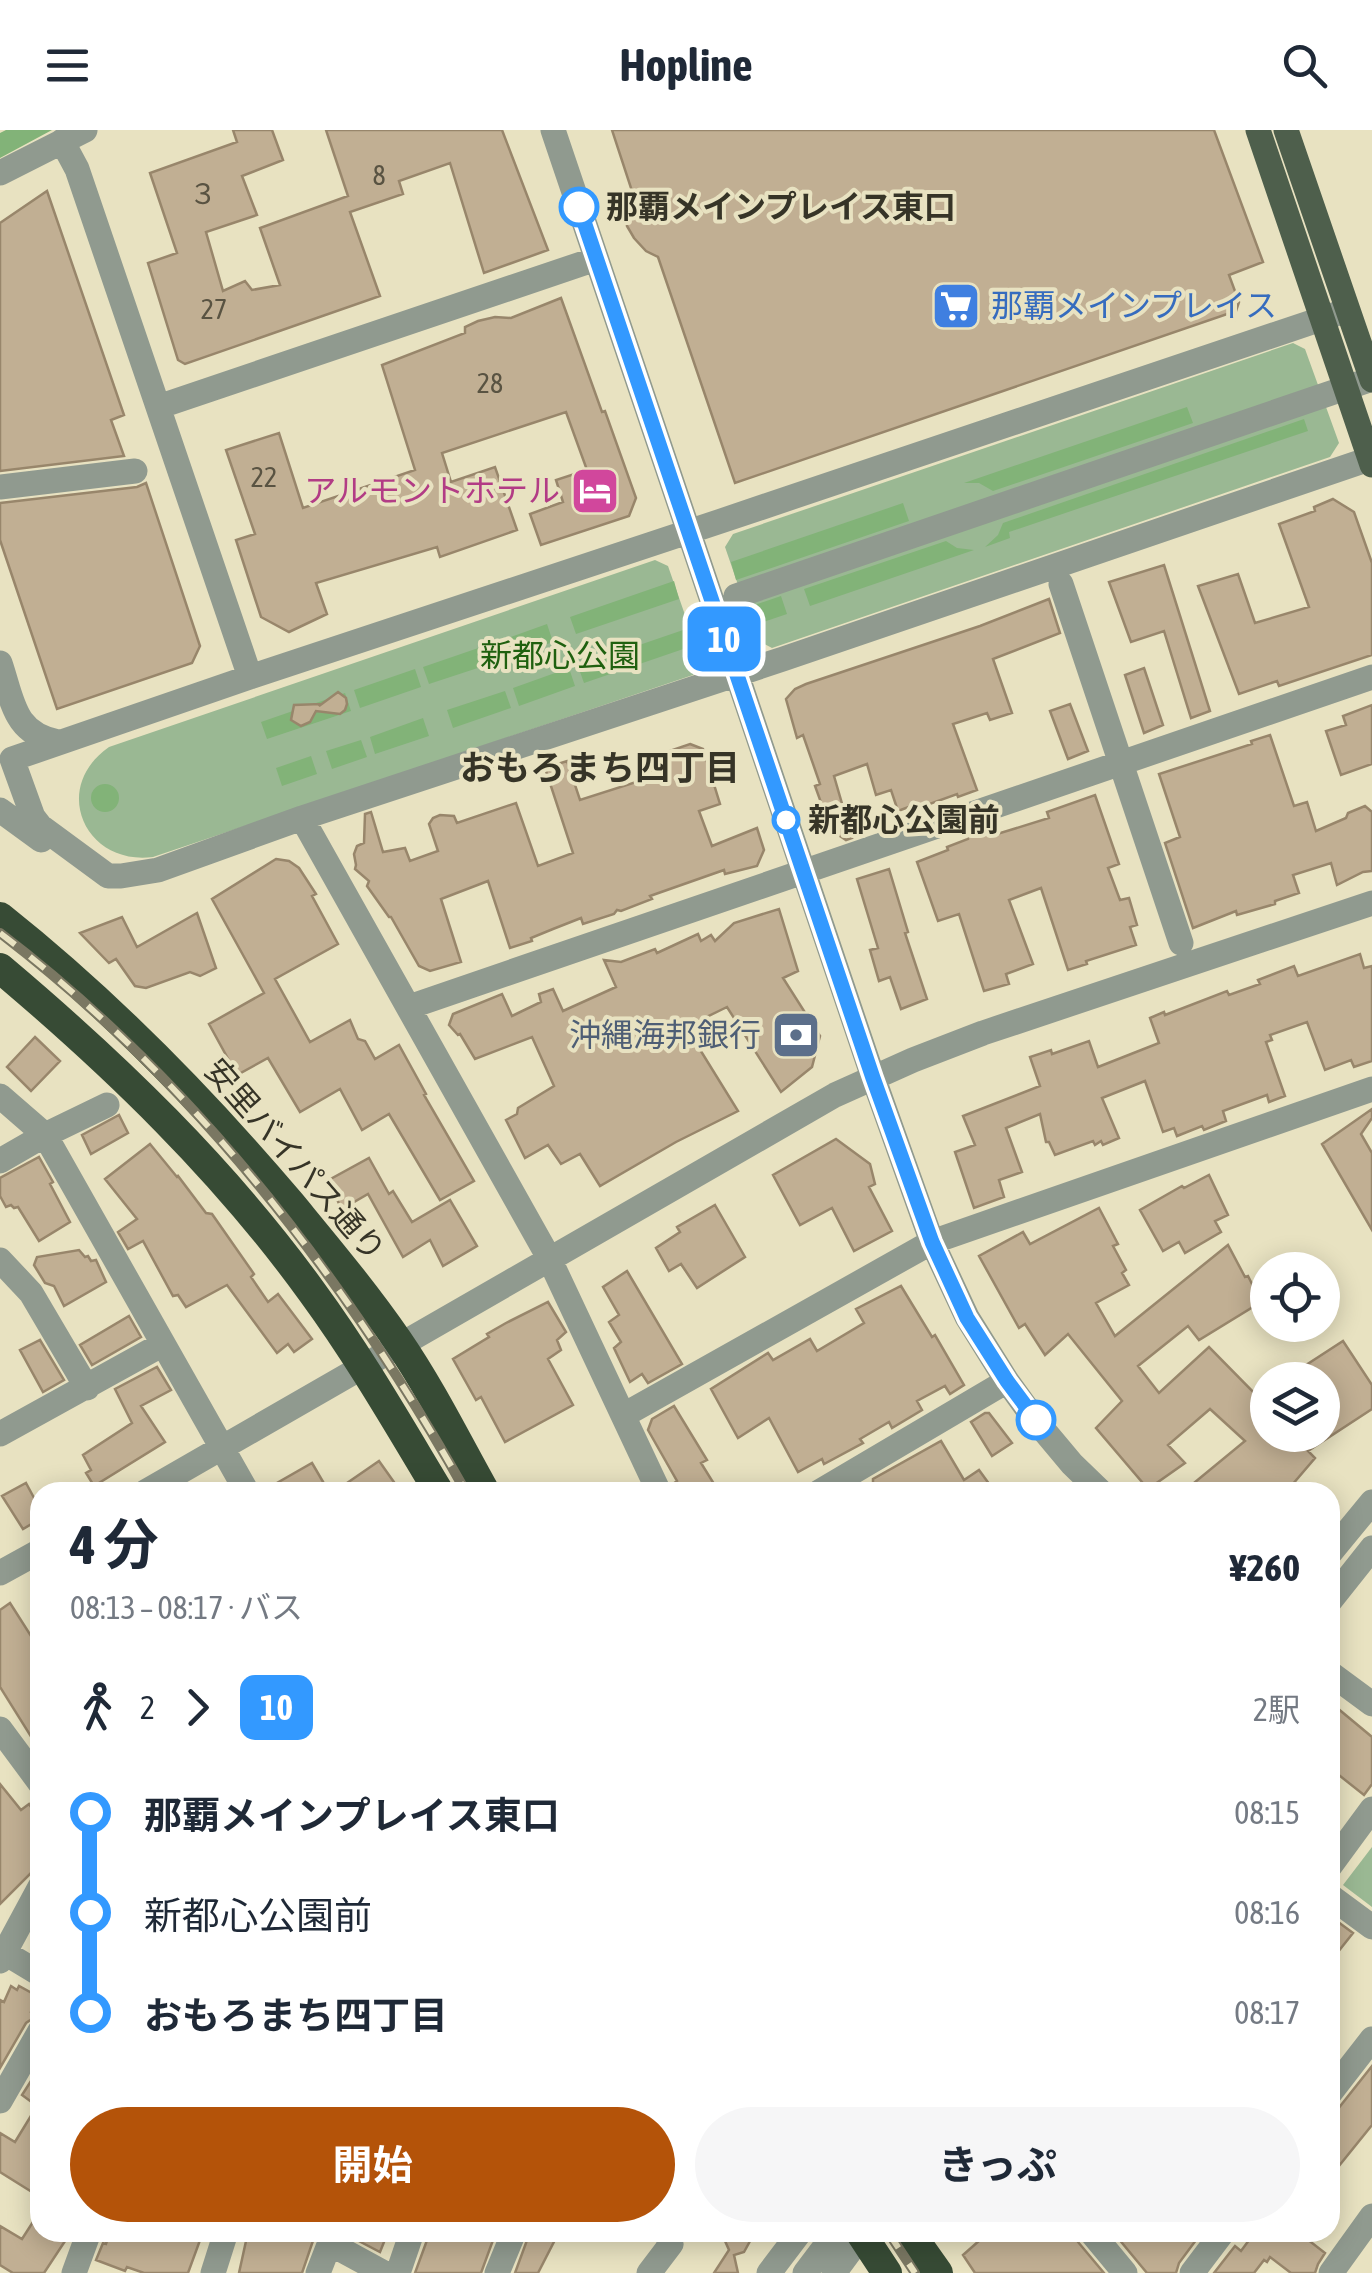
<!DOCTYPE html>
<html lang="ja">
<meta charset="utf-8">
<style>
:root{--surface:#fff;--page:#f6f6f7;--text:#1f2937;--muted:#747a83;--accent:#b45309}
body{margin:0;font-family:"Asap Condensed","Noto Sans JP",sans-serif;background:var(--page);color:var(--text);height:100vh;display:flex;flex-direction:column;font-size:38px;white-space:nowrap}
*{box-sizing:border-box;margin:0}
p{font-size:32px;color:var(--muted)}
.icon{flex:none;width:55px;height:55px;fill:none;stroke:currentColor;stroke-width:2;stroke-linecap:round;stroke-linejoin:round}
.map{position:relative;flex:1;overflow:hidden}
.panel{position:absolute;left:30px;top:1352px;width:1310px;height:760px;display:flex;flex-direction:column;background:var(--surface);border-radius:30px;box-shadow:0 5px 25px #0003}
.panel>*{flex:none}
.badge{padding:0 20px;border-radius:15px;font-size:35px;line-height:65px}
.controls{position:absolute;left:1250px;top:1122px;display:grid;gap:20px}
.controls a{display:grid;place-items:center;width:90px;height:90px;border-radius:50%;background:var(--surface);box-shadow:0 5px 25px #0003;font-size:50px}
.map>.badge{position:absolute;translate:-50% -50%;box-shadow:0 0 0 5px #fff}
.legs{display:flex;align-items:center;gap:15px;height:110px;padding:0 40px;font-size:32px}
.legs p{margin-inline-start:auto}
.overview{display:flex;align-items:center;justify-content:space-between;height:170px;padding:0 40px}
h1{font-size:55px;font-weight:700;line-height:75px}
.primary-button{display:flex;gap:20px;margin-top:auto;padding:20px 40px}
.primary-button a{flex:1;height:115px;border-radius:60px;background:var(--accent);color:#fff;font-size:40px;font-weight:700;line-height:115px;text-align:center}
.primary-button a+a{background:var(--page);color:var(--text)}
ul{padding:0 40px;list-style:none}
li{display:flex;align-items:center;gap:35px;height:100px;font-size:38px}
li i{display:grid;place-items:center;width:15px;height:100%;margin:0 12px;background:currentColor}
li i::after{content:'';width:25px;height:25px;margin:-12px;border:8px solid;border-radius:50%;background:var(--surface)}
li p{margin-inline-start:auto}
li:first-child i{background:linear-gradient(#0000 50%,currentColor 0)}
li:last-child i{background:linear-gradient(currentColor 50%,#0000 0)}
header{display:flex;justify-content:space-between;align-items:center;height:130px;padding:0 40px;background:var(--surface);font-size:45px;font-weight:700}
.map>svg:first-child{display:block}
.green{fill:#9ab893}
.forest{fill:#82b378}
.building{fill:#c1af93;stroke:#98866b;stroke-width:2.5}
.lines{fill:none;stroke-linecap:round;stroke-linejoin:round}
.minor{stroke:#909a8f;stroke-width:25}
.major{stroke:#4e5f4c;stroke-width:25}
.highway{stroke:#374b35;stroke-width:30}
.rail-casing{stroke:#7a7762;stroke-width:10}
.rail{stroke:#e8e2c1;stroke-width:6;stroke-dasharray:19;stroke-linecap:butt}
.line-1-casing{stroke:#fff;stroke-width:22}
.line-1{stroke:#39f;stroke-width:15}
.stop-1-dot{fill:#fff;stroke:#39f;stroke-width:5}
.labels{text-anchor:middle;stroke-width:8;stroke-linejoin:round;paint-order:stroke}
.number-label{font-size:28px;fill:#595342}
.stop-label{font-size:32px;font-weight:bold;fill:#363427;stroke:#e8e2c1;text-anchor:start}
.shop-label{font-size:32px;fill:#366cbe;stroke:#e8e2c1;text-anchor:start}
.hotel-label{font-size:32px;fill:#b23c85;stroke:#e8e2c1;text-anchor:end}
.park-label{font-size:32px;fill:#1f600f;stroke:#e8e2c1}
.service-label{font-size:32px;fill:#4e5e75;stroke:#e8e2c1;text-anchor:end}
.street-label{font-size:32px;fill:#363427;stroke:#e8e2c1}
.neighbourhood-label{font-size:35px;font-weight:bold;fill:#363427;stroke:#e8e2c1}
</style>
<header><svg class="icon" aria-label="menu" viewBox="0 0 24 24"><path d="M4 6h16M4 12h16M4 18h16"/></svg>Hopline<svg class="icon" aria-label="search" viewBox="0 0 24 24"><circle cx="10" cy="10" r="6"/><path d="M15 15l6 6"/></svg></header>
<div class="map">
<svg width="1372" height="2143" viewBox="0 0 1372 2143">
<rect width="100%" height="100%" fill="#e8e2c1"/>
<path class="green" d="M1293,213L1305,219L1339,313L1330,327L772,518L757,510L725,417L733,404Z
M655,430L668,436L701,531L693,545L153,727C85,736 50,658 109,617Z
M1372,1717V1777L1343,1755Z"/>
<path class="forest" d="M6,0H52L0,28V3Z
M1187,277L1193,293L993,361L979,353H964Z
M1304,289L1308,301L1009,402L1010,408L985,417L998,405L1003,393Z
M903,373L909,391L736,450L731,432Z
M946,411L957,418L974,420L810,476L804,459Z
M674,451L679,469L576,504L570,487Z
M781,466L787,484L752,496L746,478Z
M547,494L553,512L506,528L500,511Z
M689,498L695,515L584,553L578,536Z
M490,514L496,532L429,554L423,537Z
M569,538L575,556L519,576L513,558Z
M415,539L421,557L360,578L354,560Z
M505,561L511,578L453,598L447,580Z
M345,563L351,581L267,609L261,592Z
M423,588L429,606L375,624L370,607Z
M361,610L367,627L332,639L326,621Z
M311,626L317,644L282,656L276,638Z
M91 668a14 14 0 1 1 28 0a14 14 0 1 1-28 0Z"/>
<path class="building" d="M233,0H272L283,30L242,46L257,85L206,102L223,161L245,151L252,160L280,155L260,98L348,66L326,0H502L548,120L484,143L450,33L399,51L403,64L350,82L380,166L185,234L178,230L148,133L177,123L150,43L237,12Z
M612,0H1214L1263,132L1229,145L1239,172L1236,181L735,353L658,127L646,121L634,108L627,96L626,83L632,61Z
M47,61L124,285L111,290L124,326L0,341V93Z
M561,168L602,282L605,281L636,368L629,386L541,415L530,384L563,372L556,350L587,340L566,282L442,323L451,352L495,337L517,400L440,427L437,417L316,453L327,484L289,502L261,487L236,410L255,404L226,320L279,303L303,378L415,340L382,235L465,203V197L478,191L495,187L511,188Z
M146,353L200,516L192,533L57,579L0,410V373L137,357Z
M1333,369L1354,382L1372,433V525L1279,556L1277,551L1239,564L1198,456L1238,444L1255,493L1309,477L1279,394L1315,381L1314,377Z
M1164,435L1210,581L1191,588L1164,501L1131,512L1109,452Z
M1049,469L1060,503L993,529L1012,583L990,590L987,583L953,594L977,660L958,667L957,664L913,680L911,676L898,681L891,660L876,665L867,634L834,646L852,708L846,710L831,700L815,656L820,654L803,605L797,608L786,569L795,559L806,554L980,496Z
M1144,538L1163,595L1144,603L1125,545Z
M338,562L346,568L347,574L345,580L340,584L316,581L310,592L301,596L291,590L294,575L320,574L319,576Z
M1070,574L1088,621L1068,629L1050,581Z
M1372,575V634L1341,645L1326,601L1346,595L1343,586Z
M1270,605L1294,676L1307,672L1316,701L1346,688L1348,683L1365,676L1372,682V741L1363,742L1337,755L1331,733L1293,745L1299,763L1275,771V774L1237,785L1236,781L1193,798L1165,713L1180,707L1159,644L1252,614L1251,611Z
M690,614L703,619L720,674L699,681L712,716L757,698L764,720L757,736L725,744L724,740L650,766L652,769L621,781L617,780L614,784L583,794L581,788L553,799L531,808L532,811L510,818L488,751L441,769L461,832L430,841L419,836L391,787H389L367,756L369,751L355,739L356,735L354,724L357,716L364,713L365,684L371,682L383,722L405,718L410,731L438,721L429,694L433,688L440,685L454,686L457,693L516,673L538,736L573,723L545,638L567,631L580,670L652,647L646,629Z
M1095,665L1119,734L1108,738L1120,770L1129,768L1137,795L1130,797L1136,815L1086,831L1087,834L1068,840L1041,758L1009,770L1033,834L1006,844L1009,854L984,861L959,784L938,791L917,732L948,720L947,717L968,709V706L992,698L994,705L1049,688L1047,682Z
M276,729L289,731L299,738L316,764L312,766L338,814L275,849L310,912L350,890L358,909L365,911L375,929L399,915L426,964L424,965L474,1051L440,1070L389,984L362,1000L340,959L300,982L268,928L237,945L209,894L264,863L212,769Z
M889,739L908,802L905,803L927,869L901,879L890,847L879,851L870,820L878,818L857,749Z
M779,779L798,841L783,848L820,906L812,937L781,962L727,877L686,897L738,981L676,1012L600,1056L580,1024L561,1034L548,1015L525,1028L506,990L517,984L518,978L554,956L532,907L475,929L460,904L458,905L449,895L453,884L502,864L512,886L541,872L539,864L553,859L563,881L616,857L604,830L621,832L655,819L657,823L698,804L701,811L711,805L715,811L734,793Z
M197,783L216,838L200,846L190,842L146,858L135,856L116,829L109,833L80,803L122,787L137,817Z
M1360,824L1364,838L1372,836V931L1354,937L1351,930L1325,940L1307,892L1270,905L1272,910L1266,912L1285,966L1269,972L1267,965L1223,981L1226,991L1204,1000L1202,996L1177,1006L1174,998L1163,1002L1145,951L1102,968L1119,1008L1103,1015L1101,1011L1095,1015L1093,1011L1055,1025L1049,1012H1046L1040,984L1006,998L1022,1042L999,1050L1004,1067L974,1078L955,1022L975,1015L963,986L1040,956L1030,927L1051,920L1052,924L1089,911L1098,937L1159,913L1150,888L1164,882L1165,885L1227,861L1229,865L1260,854L1258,850L1294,836L1298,846Z
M35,907L60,931L31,961L7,937Z
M1372,979V988L1361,1004L1372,1023V1100L1322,1014Z
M119,985L128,1003L91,1024L82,1005Z
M836,1009L870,1034L875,1054L869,1057L892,1101L854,1121L832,1078L800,1095L773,1045Z
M150,1014L177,1047L178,1046L206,1083L212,1084L254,1144L251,1147L268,1172L278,1164L312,1209L294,1222L288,1214L277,1223L227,1155L186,1177L178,1165L173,1166L143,1111L128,1119L118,1102L137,1089L105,1049Z
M39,1027L53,1052L50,1054L70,1092L39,1111L18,1077L14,1078L11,1075L6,1077L0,1066V1048Z
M369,1028L389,1064L393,1061L412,1092L450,1070L477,1116L443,1136L430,1110L403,1127L368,1064L342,1079L327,1051Z
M1209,1045L1228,1085L1215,1091L1221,1102L1185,1123L1179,1112L1163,1121L1140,1080L1182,1056L1184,1058Z
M715,1075L745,1127L697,1158L681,1134L669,1141L656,1118L680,1102L677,1097Z
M1099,1078L1118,1114L1113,1116L1126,1140L1122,1143L1129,1155L1096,1173L1115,1206L1228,1115L1245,1147L1248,1146L1261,1172L1199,1210L1188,1196L1138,1236L1159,1263L1209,1217L1268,1277V1305H1322V1250H1283L1343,1211L1372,1255V1279L1308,1321L1315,1328L1286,1362H1183L1245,1311L1210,1279L1168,1315L1185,1333L1148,1359L1096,1298L1122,1271L1068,1204L1045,1225L1025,1194L1019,1198L979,1126L1023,1102L1030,1114Z
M79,1120L85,1127L88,1126L91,1131L96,1130L106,1152L64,1176L54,1156L45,1153L34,1135L37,1127Z
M627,1141L682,1234L648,1253L642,1244L630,1252L614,1218L621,1212L609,1192L619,1185L603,1157Z
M901,1156L932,1207L935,1205L964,1255L950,1264L945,1256L917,1271L922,1280L892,1298L889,1292L860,1309L863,1313L824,1334L822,1329L798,1342L769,1288L738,1308L711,1259L768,1223L773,1230L810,1209L817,1221L864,1193L856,1179Z
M548,1172L566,1202L557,1210L561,1220L548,1229L573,1275L505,1312L481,1267L476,1270L453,1229L489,1207L487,1204L506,1193Z
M129,1186L141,1207L92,1235L80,1215Z
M40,1210L64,1250L43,1262L20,1220Z
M157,1237L171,1260L141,1276L165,1312L94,1356L86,1343L91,1340L83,1325L132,1293L115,1259Z
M674,1276L707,1330L701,1333L719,1362H675L673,1354L677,1351L648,1300L652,1289Z
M985,1283H989L1012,1313L992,1326L971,1292Z
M941,1311L964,1350L979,1340L995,1362H876L873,1357V1349Z
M379,1331L401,1362H334Z
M312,1333L329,1362H263V1361Z
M26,1353L40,1379V1389L23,1399L2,1366Z
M10,1473L40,1520V1621L0,1557V1480Z
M1330,1572L1372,1607V1654L1364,1665L1330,1638Z
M0,1654L21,1680L29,1674L40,1690V1734L0,1774Z
M1330,1786L1353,1803L1330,1832Z
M11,1856L17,1860L19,1856L39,1867L31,1882L38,1885L26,1893L0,1938V1870L4,1872Z
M1372,1936V1995L1330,2047V1989Z
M40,1937V2067L0,2042V2003L15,2012L37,1976L22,1965Z
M40,2081V2102H71L44,2143H13L0,2135V2096L22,2109Z
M110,2102H203L188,2143H144L127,2137L125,2141L96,2130L103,2113L106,2114Z
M248,2102H316L302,2143H239Z
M355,2102H388L380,2122L353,2108Z
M430,2102H496L481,2143H415Z
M530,2102H559L538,2143H515Z
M721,2102H755L744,2122L734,2125L738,2143H714L729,2120Z
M989,2102H1075L1078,2112L1104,2143H975L963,2125Z
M1113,2102H1202L1179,2133L1176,2143H1147Z
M1255,2102H1298L1325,2123L1318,2134L1315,2143H1291L1270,2127L1267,2132L1264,2130L1254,2143H1214L1235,2116L1241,2121Z"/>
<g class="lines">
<path class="minor" d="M553,0L873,947L932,1112L967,1187L1007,1251L1036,1291L1072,1334L1101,1362
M62,11L77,39L250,547
M0,43L85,0
M1342,182L721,391L250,547L12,629L33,687L40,696L108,746H121L158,740L302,688L783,529L1372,328
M158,277L596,129
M0,357L135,341
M1061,454L1181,813
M736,466L1372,249
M0,533C13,571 13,603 58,612
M0,680L41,710
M302,688L549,1128L659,1362
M409,877L1372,547
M0,966L45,1005L247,1362
M0,1031L45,1005L107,975
M0,1130L31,1163L87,1258
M624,1285L932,1112L1372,959
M0,1304L163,1214
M145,1362L835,965L913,930L983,903L1372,773
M819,1362L1007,1251
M1330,1423L1372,1372
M0,1443L40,1421
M1330,1471L1372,1418
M1330,1543L1372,1574
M0,1599L40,1653
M1330,1736L1372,1679
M1330,1766L1372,1797
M0,1820L40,1844
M0,1831L40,1757
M1330,1963L1372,1909
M0,1971L40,1901
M1091,2102L1125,2143
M329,2113L384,2143
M74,2143L89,2102
M213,2143L226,2102
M318,2143L334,2102
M398,2143L412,2102
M497,2143L514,2102
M649,2143L671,2114L665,2102
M769,2143L800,2102
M805,2143L836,2102
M834,2143L864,2102
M1192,2143L1223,2102
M1331,2143L1372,2086"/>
<path class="major" d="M1258,0L1372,335
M1286,0L1372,250"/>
<path class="highway" d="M0,787C107,872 203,970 291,1074C328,1119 365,1163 398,1211C431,1259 457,1312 485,1362
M0,838C115,935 224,1040 312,1162C359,1226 398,1294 439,1362
M860,2102L887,2143
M909,2102L938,2143"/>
<g class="rail-casing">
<path id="rail" d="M0,803C195,952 347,1150 466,1362
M888,2102L915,2143"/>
</g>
<use href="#rail" class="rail"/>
</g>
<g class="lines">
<g class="line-1-casing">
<path id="line-1" d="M579,77L873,948L932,1112L967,1188L1007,1251L1036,1290"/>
</g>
<use href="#line-1" class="line-1"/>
</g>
<defs>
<g id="supermarket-square" transform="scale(2.5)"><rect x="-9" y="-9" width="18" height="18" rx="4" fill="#3f7fe0" stroke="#e8e2c1"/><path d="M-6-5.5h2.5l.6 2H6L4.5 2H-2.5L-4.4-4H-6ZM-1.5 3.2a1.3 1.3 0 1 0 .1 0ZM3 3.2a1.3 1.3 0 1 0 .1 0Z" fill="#fff"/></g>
<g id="hotel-square" transform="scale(2.5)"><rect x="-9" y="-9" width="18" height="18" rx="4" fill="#d1479c" stroke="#e8e2c1"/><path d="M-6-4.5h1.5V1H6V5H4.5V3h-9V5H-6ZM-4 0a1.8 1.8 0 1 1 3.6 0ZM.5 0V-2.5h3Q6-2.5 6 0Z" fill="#fff"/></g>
<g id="bank-square" transform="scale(2.5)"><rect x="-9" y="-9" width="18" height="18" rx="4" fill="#5c6f8a" stroke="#e8e2c1"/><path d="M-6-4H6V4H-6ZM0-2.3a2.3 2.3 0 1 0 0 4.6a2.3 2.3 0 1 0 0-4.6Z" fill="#fff"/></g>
</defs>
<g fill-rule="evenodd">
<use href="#supermarket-square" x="956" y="176"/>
<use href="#hotel-square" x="595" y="361"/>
<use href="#bank-square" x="796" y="905"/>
</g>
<g class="stop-1-dot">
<circle cx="579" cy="77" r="18"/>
<circle cx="786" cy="690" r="12"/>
<circle cx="1036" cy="1290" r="18"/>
</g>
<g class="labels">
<g class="number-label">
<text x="379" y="55">8</text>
<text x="203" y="74">３</text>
<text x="214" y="189">27</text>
<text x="490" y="263">28</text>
<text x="264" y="357">22</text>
</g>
<g class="stop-label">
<text x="606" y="88">那覇メインプレイス東口</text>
<text x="808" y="701">新都心公園前</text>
</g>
<g class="shop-label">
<text x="991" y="187">那覇メインプレイス</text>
</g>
<g class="hotel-label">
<text x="560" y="372">アルモントホテル</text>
</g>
<g class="park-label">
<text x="560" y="537">新都心公園</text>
</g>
<g class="service-label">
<text x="761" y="916">沖縄海邦銀行</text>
</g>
<g class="street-label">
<text transform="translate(295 1030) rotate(49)" y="11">安里バイパス通り</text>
</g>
<g class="neighbourhood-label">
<text x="600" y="650">おもろまち四丁目</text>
</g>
</g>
</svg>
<div class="controls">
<a><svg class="icon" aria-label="locate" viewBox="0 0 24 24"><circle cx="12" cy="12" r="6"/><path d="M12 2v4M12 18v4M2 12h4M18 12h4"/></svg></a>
<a><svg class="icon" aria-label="layers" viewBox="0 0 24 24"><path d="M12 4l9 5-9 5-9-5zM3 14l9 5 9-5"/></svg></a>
</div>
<b class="badge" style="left:724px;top:509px;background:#39f;color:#fff">10</b>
<section class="panel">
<div class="overview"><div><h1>4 分</h1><p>08:13 – 08:17 · バス</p></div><b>¥260</b></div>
<div class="legs"><svg class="icon" aria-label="walk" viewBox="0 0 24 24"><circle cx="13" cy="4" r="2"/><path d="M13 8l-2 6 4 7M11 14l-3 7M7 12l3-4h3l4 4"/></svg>2<svg class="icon" aria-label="forward" viewBox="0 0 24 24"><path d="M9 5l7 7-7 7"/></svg><b class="badge" style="background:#39f;color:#fff">10</b><p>2駅</p></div>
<ul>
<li><i style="color:#39f"></i><b>那覇メインプレイス東口</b><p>08:15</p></li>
<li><i style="color:#39f"></i><span>新都心公園前</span><p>08:16</p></li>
<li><i style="color:#39f"></i><b>おもろまち四丁目</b><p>08:17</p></li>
</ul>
<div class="primary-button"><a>開始</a><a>きっぷ</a></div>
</section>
</div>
